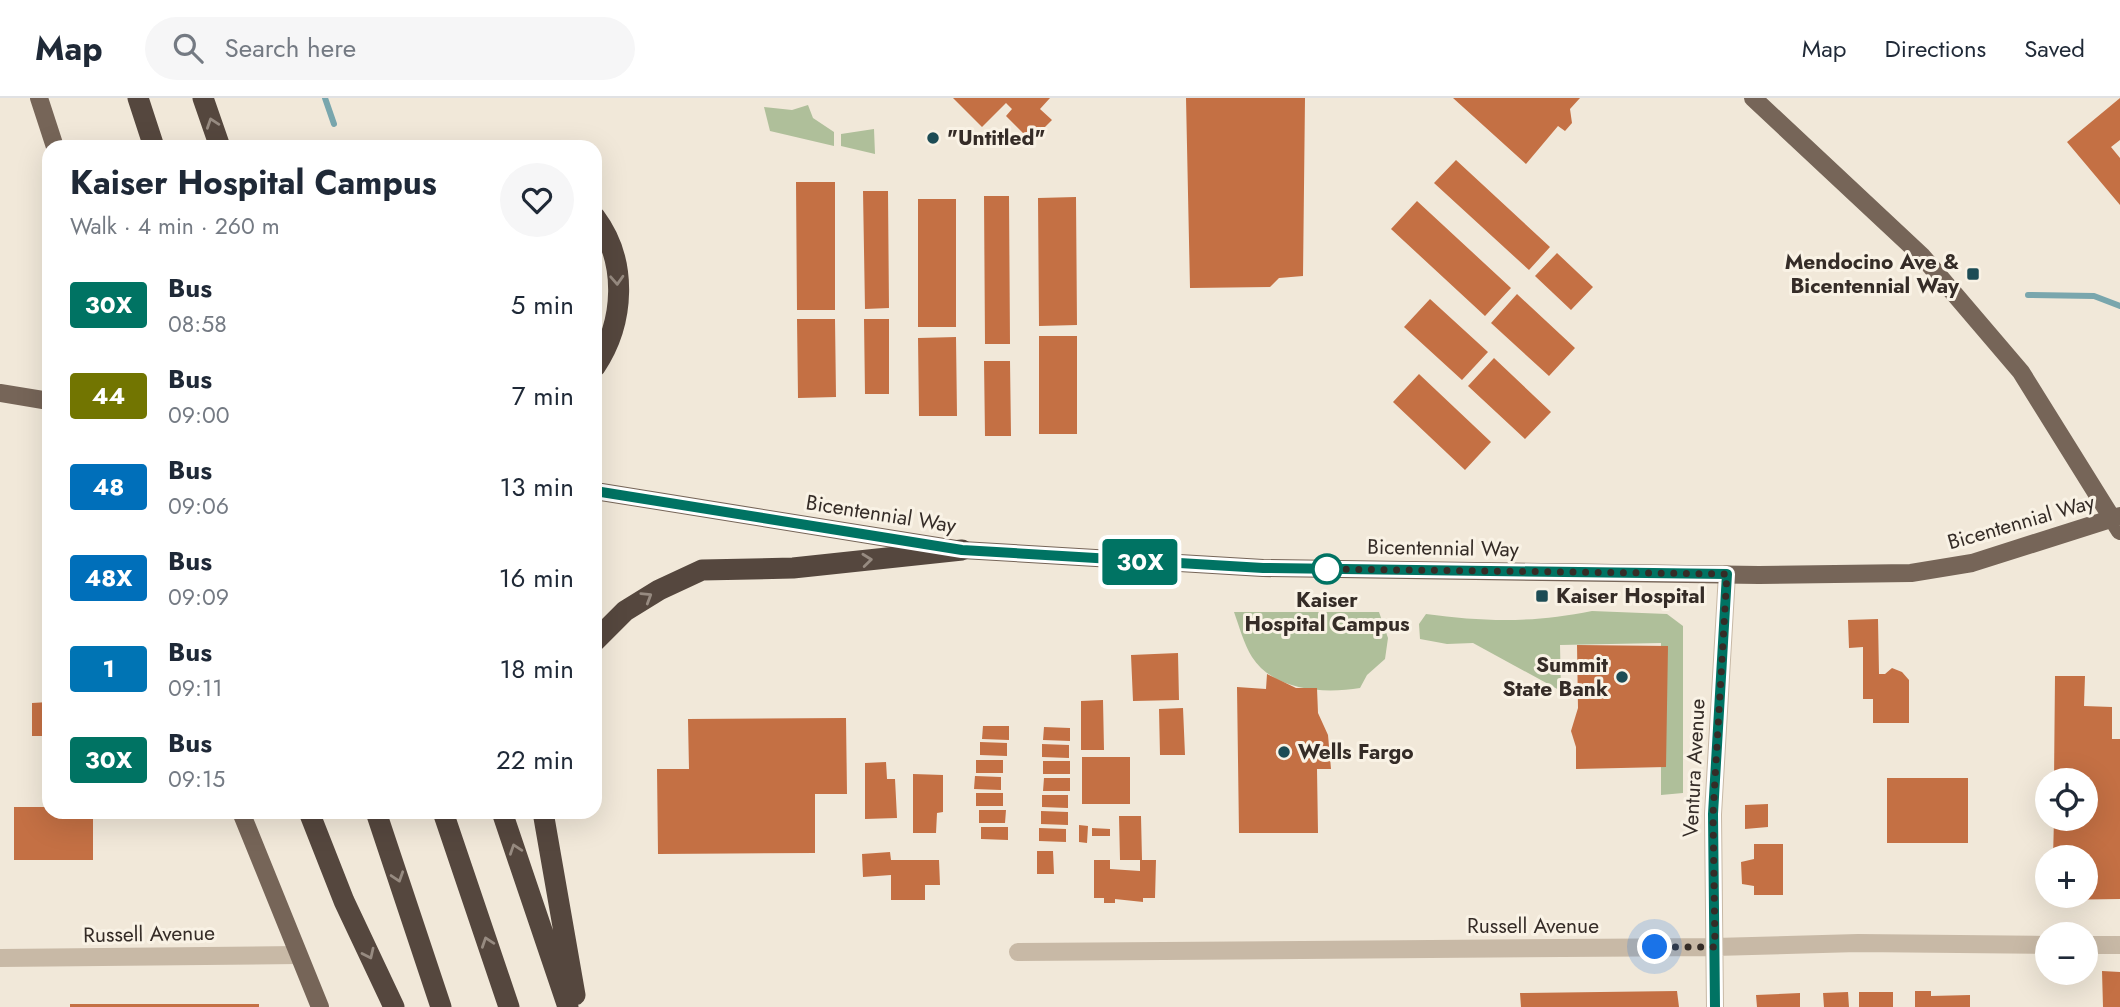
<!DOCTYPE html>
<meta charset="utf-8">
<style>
:root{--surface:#fff;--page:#f6f6f7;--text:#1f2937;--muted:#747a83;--line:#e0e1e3}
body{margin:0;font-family:Jost,sans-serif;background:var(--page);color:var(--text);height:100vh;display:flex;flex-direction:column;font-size:26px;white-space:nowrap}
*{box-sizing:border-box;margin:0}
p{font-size:23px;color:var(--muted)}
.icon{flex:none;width:38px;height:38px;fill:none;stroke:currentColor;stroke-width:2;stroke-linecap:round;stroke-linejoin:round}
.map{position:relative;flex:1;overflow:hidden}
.sheet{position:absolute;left:42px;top:42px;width:560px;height:679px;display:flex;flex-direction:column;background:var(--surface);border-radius:21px;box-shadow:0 7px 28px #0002}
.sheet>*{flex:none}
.badge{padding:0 14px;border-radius:5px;font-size:24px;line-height:46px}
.buttons{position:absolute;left:2035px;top:670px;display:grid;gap:14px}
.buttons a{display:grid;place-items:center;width:63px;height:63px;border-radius:50%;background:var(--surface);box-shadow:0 7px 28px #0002;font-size:35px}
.you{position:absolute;width:35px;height:35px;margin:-18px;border:5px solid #fff;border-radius:50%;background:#1a73e8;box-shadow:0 0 0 10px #1a73e833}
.map>.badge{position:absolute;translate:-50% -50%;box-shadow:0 0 0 4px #fff}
.round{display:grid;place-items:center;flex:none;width:74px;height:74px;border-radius:37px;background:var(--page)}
.headline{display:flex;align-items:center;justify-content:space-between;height:119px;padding:0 28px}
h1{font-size:33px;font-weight:700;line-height:52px}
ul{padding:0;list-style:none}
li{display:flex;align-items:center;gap:21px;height:91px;padding:0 28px}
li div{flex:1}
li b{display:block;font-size:26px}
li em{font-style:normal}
li .badge{min-width:77px;font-weight:700;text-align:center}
header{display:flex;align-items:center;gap:42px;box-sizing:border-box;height:98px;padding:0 35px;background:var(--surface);border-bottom:2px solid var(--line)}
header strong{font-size:33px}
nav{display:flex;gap:38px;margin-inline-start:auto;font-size:24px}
.search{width:490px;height:63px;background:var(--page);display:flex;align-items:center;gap:18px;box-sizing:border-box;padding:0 24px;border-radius:38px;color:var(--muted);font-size:26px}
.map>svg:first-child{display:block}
.green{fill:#afbf9a}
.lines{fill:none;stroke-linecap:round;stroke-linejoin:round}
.stream{stroke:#79a6ad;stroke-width:6}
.building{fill:#c47044}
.minor{stroke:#c8b9a6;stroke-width:18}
.major{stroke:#766558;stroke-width:18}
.highway{stroke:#55473e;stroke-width:21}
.oneway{stroke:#978b81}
.line-casing{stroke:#fff;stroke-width:16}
.line{stroke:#007363;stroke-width:10}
.walk{stroke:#352c27;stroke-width:7;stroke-dasharray:0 12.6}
.poi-dot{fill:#1d4c55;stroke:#f9f2e5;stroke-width:2.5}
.stop-dot{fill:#fff;stroke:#007363;stroke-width:3.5}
.labels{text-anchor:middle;stroke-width:6;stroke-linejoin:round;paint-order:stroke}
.poi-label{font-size:21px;font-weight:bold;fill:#352c27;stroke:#f9f2e5;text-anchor:start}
.street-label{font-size:21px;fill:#352c27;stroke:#f9f2e5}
.stop-label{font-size:21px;font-weight:bold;fill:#352c27;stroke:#f9f2e5}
</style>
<header>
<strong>Map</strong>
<div class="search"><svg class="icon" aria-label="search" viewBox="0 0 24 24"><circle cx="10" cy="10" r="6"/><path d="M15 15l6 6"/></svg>Search here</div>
<nav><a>Map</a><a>Directions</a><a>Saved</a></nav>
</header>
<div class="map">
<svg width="2120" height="909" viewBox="0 0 2120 909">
<rect width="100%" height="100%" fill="#f1e8d9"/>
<path class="green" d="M808,7L813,20L834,34V48L770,33L764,9L792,12Z
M874,31L875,56L841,48V36Z
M1592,513L1667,516L1683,528V695L1661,697V545L1560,547L1561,593L1473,545L1447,546L1420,541L1419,526L1426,516C1485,524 1533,525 1592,513Z
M1234,514H1379L1388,540L1385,561L1367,577L1360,590C1324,596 1274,593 1252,559C1244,546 1239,528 1234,514Z"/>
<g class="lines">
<path class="stream" d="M325,0L334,26
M2028,197L2094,198L2120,208"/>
</g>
<path class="building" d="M953,0H1050L1040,11L1052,22L1031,43L1006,18L1012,11L1006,5L982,29Z
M1186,0H1305L1303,178L1279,180L1270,189L1190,190Z
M1453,0H1580L1570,11L1572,25L1565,33L1558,28L1526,66Z
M2120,0V42L2111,49L2120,60V107L2067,44Z
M1456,62L1550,149L1529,172L1434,85Z
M796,84H835V212H797Z
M863,93H888L889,210L865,211Z
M984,98H1009L1010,246H985Z
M1076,99L1077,227L1039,228L1038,100Z
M918,101H956V229H918Z
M1417,103L1511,190L1485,218L1391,131Z
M1557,155L1593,189L1571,212L1535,178Z
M1517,196L1575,250L1549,278L1491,225Z
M1430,201L1488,254L1462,282L1404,229Z
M797,221H835L836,299L798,300Z
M864,221H889V296H865Z
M1039,238H1077V336H1039Z
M956,239L957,318H919L918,240Z
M1494,260L1551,314L1525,341L1468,288Z
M984,263H1010L1011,338H985Z
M1419,276L1491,344L1465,372L1393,304Z
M1878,521L1879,576H1885L1892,570L1902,574L1909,582V625H1873V601H1863V549L1849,550L1848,522Z
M1577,547L1668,548L1666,669L1576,671V649L1571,633L1578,610Z
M1178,555L1179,602L1133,603L1131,557Z
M1267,576L1296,590H1317L1318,615L1328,637L1331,671H1317L1318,735H1239L1237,589L1266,591Z
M2055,578H2085L2084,608L2112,609V641H2120V801L2053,802V798H2086V760H2053L2054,721H2086V682H2054Z
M1103,602L1104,652H1081V603Z
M49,604V638H32V605Z
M1183,610L1185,657H1160L1159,611Z
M846,620L847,696H815V755L658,756L657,671H689L688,621Z
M983,628H1009V642L982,641Z
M1044,629L1070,630V643L1043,642Z
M980,644L1007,645V658L980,657Z
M1042,646L1069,647V660L1042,659Z
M1082,659H1130V706H1082Z
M976,662H1003V675H976Z
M1043,663H1070V676H1043Z
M886,664L887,681H895L897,720L865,721V665Z
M913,676L943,677V714L937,715L936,735H913Z
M975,678L1001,679V692L974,691Z
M1044,680H1070V693H1043Z
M1887,680H1968V745H1887Z
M976,695H1003V708H976Z
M1042,697H1068V710L1042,709Z
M1768,706V729L1745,731V707Z
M14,709H49V714H93V762H14Z
M979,712H1006L1005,725H979Z
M1041,713L1068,714V727L1041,726Z
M1119,718H1141L1142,762H1120Z
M1079,727L1088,728L1087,745L1079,744Z
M981,729H1008V742L981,741Z
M1039,730L1066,731V744L1039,743Z
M1092,730L1110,731V738H1092Z
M1754,746H1783V797H1754V788L1742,786L1741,764L1754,761Z
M1037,753H1053L1054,776H1037Z
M890,754L891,762H939L940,787H925V802H891V777L863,779L862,756Z
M1094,762H1110V771L1140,773V762H1156L1155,800H1143V804L1115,801V805H1104V800H1094Z
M2102,873L2120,874V909H2103Z
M1677,893L1679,909H1521L1520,895Z
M1915,893H1931V898L1970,897V909H1915Z
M1848,894L1849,909H1824L1823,895Z
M1859,894H1893V909H1859Z
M1800,895V909H1757L1756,897Z
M70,906H259V909H70Z"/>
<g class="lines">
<path class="minor" d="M2086,847H2120
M1018,854L1715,849L1858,845L2048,847
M0,860L298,857
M1715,909L1713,716L1727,476"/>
<path class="major" d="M39,0L55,49
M1753,0L1922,158L2021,274L2120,433
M0,295L49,303
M595,393L962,452L1263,470L1759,477L1911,475L1972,465L2120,418
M241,714L320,909"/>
<path class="highway" d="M138,0L154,49
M203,0L220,49
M595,119C628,163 625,224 595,269
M595,543L625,513L659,492L702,472L793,470L962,452
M309,714L344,803L394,909
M376,714L441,909
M443,714L509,909
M502,714L568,909
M543,714L575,897"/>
</g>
<defs><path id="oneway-chevron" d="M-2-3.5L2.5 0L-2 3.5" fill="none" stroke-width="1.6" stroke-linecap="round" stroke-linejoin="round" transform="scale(1.75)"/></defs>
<g class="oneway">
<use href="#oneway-chevron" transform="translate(212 25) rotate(-109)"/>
<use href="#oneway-chevron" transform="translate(617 182) rotate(87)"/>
<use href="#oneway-chevron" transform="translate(867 462) rotate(-6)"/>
<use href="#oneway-chevron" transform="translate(647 499) rotate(-32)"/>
<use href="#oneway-chevron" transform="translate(515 751) rotate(-109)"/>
<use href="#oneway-chevron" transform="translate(398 779) rotate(72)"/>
<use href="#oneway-chevron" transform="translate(487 844) rotate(-109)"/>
<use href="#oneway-chevron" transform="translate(369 856) rotate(65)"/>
</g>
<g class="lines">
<g class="line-casing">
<path id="line" d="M595,393L962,452L1263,470L1727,476L1713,716L1715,909"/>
</g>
<use href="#line" class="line"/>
<path class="walk" d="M1327,471H1324L1727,476L1713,716L1715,849H1655"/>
</g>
<g class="poi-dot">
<circle cx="933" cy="40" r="7"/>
<rect x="1966" y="169" width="14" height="14" rx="3.5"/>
<rect x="1535" y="491" width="14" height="14" rx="3.5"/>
<circle cx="1622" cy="579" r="7"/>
<circle cx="1284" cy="654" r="7"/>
</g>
<circle class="stop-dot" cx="1327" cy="471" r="14"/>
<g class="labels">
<g class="poi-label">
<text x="947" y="47">"Untitled"</text>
<text x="1959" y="171" text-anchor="end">Mendocino Ave &amp;<tspan x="1959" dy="24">Bicentennial Way</tspan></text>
<text x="1556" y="505">Kaiser Hospital</text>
<text x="1608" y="574" text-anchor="end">Summit<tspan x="1608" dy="24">State Bank</tspan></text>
<text x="1298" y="661">Wells Fargo</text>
</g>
<g class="street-label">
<text transform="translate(881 416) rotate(9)" y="7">Bicentennial Way</text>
<text transform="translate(2021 424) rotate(-16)" y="7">Bicentennial Way</text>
<text transform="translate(1443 450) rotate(1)" y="7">Bicentennial Way</text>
<text transform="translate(1694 670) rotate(-87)" y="7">Ventura Avenue</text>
<text x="1533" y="835">Russell Avenue</text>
<text transform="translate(149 836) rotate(-1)" y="7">Russell Avenue</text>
</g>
<g class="stop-label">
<text x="1327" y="509">Kaiser<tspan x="1327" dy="24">Hospital Campus</tspan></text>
</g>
</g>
</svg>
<div class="buttons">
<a><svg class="icon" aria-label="locate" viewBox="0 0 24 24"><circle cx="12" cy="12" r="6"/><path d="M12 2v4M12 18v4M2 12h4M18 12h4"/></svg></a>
<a>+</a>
<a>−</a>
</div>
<div class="you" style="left:1655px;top:849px"></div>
<b class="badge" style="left:1140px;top:464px;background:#007363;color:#fff">30X</b>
<section class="sheet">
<div class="headline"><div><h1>Kaiser Hospital Campus</h1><p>Walk · 4 min · 260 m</p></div><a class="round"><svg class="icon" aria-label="heart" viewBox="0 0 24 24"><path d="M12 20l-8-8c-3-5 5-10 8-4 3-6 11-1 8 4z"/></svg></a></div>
<ul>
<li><span class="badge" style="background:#007363;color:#fff">30X</span><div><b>Bus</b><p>08:58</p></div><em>5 min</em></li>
<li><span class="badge" style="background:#727501;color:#fff">44</span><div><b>Bus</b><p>09:00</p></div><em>7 min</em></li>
<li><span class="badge" style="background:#006fba;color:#fff">48</span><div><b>Bus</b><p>09:06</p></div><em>13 min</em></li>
<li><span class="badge" style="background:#006fba;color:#fff">48X</span><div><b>Bus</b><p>09:09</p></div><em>16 min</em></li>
<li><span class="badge" style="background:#0074b4;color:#fff">1</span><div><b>Bus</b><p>09:11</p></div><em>18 min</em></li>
<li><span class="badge" style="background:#007363;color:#fff">30X</span><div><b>Bus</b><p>09:15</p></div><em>22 min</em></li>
</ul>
</section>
</div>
